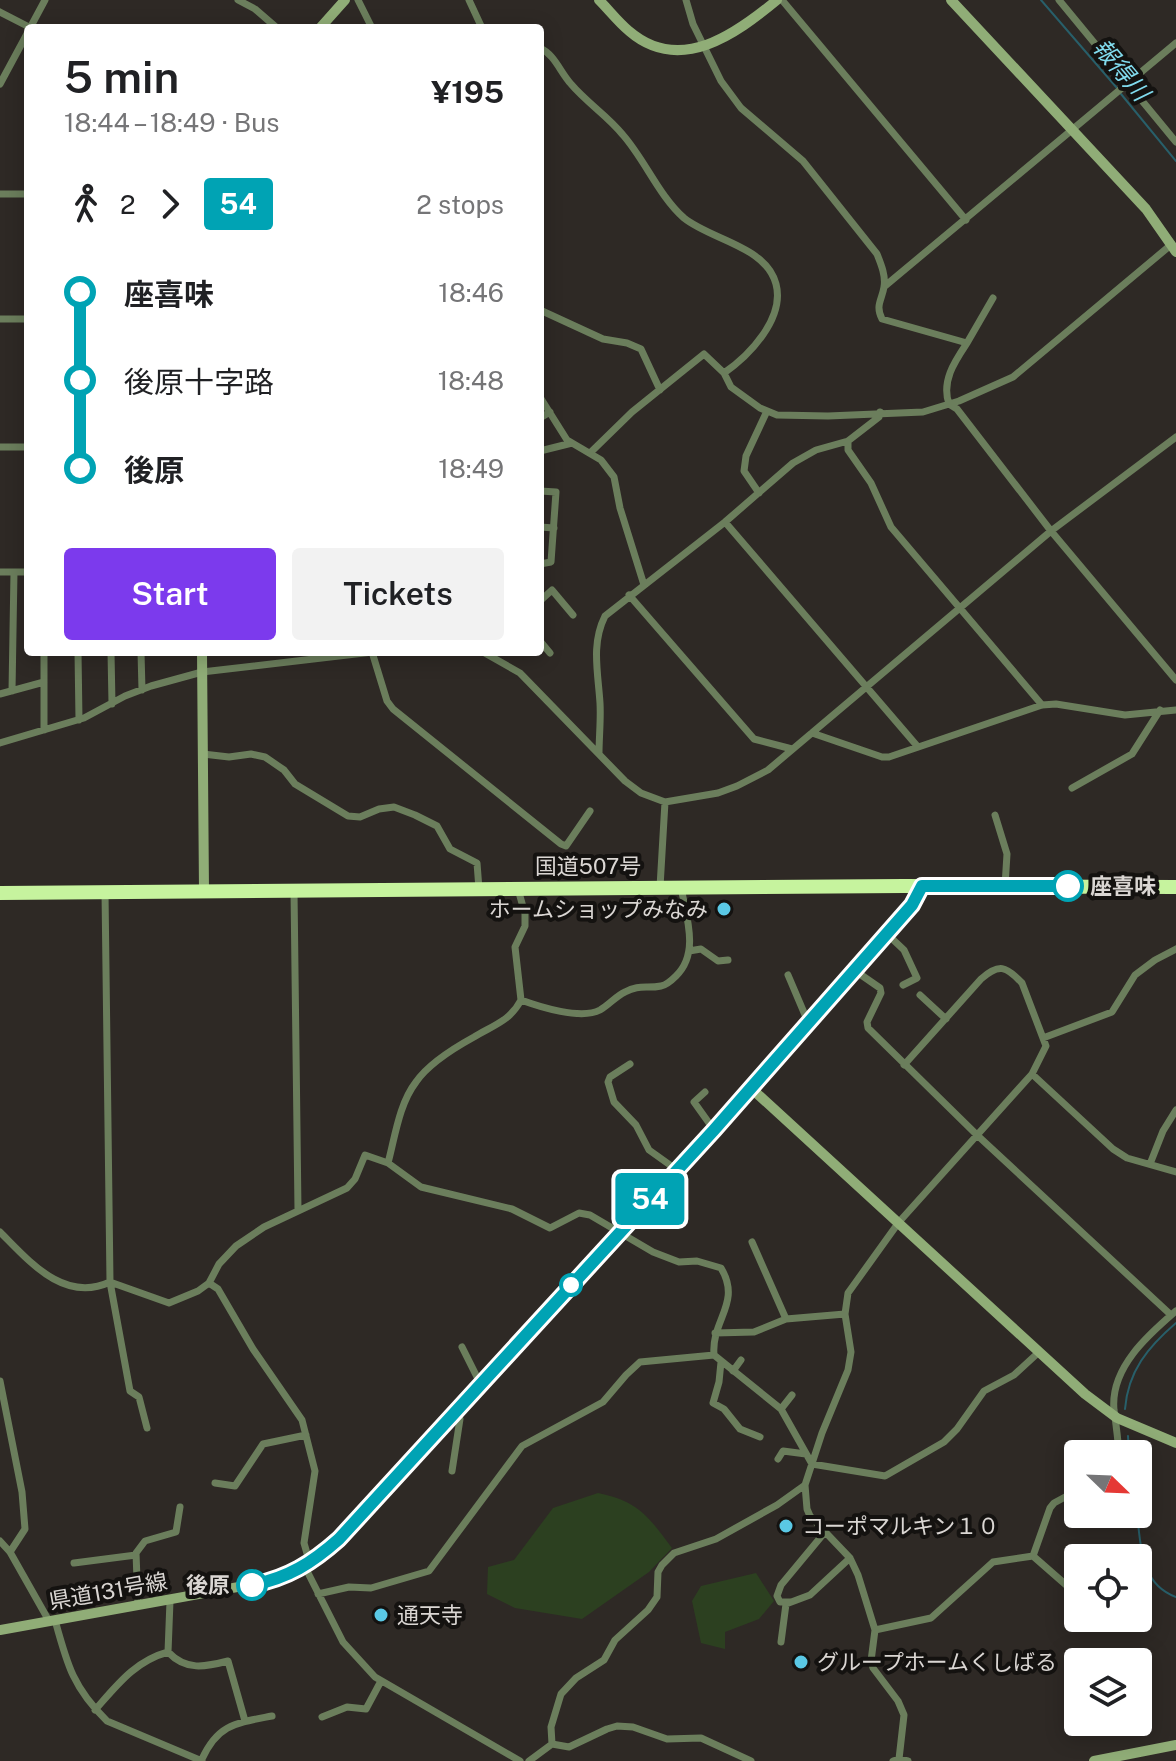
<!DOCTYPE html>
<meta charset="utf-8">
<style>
:root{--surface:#fff;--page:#f2f2f2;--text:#202124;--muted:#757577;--accent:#7c3aed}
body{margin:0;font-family:"Public Sans","Noto Sans JP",sans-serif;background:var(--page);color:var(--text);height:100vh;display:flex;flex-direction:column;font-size:30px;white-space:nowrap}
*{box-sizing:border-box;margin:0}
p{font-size:26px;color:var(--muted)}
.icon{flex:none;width:44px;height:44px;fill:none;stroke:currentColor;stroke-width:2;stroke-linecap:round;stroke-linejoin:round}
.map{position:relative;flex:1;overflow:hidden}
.details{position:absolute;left:24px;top:24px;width:520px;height:632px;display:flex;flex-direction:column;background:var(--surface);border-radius:8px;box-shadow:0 4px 20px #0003}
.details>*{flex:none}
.badge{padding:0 16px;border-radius:6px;font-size:28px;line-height:52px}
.needle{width:52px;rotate:113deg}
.controls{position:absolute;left:1064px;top:1440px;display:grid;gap:16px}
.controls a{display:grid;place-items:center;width:88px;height:88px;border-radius:8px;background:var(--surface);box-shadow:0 4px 20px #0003;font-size:40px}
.map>.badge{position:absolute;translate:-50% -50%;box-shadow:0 0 0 4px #fff}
.legs{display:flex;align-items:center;gap:12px;height:88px;padding:0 40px;font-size:26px}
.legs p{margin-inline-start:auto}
.headline{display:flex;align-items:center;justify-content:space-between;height:136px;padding:0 40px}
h1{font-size:44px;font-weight:600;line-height:60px}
.primary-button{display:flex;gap:16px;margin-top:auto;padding:16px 40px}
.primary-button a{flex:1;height:92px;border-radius:8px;background:var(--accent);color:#fff;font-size:32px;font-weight:600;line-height:92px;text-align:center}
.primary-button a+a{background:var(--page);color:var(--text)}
ul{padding:0 40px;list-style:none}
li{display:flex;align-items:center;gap:28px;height:88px;font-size:30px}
li i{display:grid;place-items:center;width:12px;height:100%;margin:0 10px;background:currentColor}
li i::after{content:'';width:20px;height:20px;margin:-10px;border:6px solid;border-radius:50%;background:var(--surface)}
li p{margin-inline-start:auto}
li:first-child i{background:linear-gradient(#0000 50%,currentColor 0)}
li:last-child i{background:linear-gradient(currentColor 50%,#0000 0)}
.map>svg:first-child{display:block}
.green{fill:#2c4020}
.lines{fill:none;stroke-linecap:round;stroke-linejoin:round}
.stream{stroke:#285f6a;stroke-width:2}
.street{stroke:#6b7e5c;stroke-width:7}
.secondary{stroke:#90ad77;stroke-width:10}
.highway{stroke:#c6f39e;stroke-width:14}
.line-1-casing{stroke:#fff;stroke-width:18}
.line-1{stroke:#00a3b4;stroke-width:12}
.stop-1-dot{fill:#fff;stroke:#00a3b4;stroke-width:4}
.poi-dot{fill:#5ac8e5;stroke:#141210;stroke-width:3}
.labels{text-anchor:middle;stroke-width:8;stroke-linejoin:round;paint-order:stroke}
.street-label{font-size:22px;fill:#dad6d3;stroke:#141210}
.stop-label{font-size:22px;font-weight:bold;fill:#dad6d3;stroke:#141210;text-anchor:start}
.poi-label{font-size:22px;fill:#dad6d3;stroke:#141210;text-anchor:start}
.water-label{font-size:24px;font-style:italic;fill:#81dbee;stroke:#141210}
</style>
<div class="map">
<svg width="1176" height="1761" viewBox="0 0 1176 1761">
<rect width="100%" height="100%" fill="#2e2925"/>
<path class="green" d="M598,1493C638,1501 648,1516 672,1548L649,1572L582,1619L515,1608L487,1594L488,1567L514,1560L553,1508Z
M756,1573L774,1601L759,1619L725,1632V1649L701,1643L692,1601L701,1586Z"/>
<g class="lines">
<path class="stream" d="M1041,0L1117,88
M1121,94L1176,161
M1125,1409C1128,1371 1148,1347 1176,1323
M1128,1436L1129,1454
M1137,1514C1141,1546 1140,1584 1176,1597"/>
<path class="street" d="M238,0L255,9L277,28
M358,0L372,28
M469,0L482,28
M686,0L693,24L721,81L741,108L803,161L877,254C881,264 886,276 884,287C882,300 875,305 882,319L967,343C955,361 941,381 949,404L957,409L1051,531L1176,680
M782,0L966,220
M1059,0L1176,142
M0,12L31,28
M30,28L45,0
M540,48C555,55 560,72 571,84C587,103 608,116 623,135C645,160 659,196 684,218C711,240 766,246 776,284C785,318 750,355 724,373
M0,84L28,32
M0,194H28
M885,286L1176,43
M540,310L603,339L627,343L641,349L660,390
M0,319H28
M967,343L993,298
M540,397L567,440L601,460L614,477L620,508L644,585
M540,418L550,412
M848,441V450L871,483L891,527L1042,705
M0,447H28
M540,451L572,443
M590,453L632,412L704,354L724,373L731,387L760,408L777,415L828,416L923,412L959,401L1013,377L1172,244
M540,491L556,492L551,562L540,564
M759,493L744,471L746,456L767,411
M725,522L918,747
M540,527L554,528
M0,572H28
M629,595L754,739L792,749
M540,601L552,590L573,615
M540,641L550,653
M44,652V730
M78,652L79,720
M111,652L112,704
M141,652L142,690
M372,652L387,701L393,709L561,844L566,846L590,811
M483,652L520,673L625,781L641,793L665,802L718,793L737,786L768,770L1051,531L1176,437
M12,691L14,572
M0,694L44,682
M812,733L882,757H889L1042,705L1056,704L1125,715L1176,710
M0,743L84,718L125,696L151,686L202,672L373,652
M203,754L229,757L251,754L265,757L284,770L295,784L348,816L360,817L379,809L394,807L415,815L437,826L450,849L477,863L479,889
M599,754C599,737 601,720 600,703C598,672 591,644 605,616L725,522L793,463L816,450L848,441L879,417L880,412
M1072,788L1132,754L1160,710
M995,815L1007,854L1005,886
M660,887L665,802
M294,891L298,1210
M105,892L110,1282L130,1391L139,1397L147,1428
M886,933L904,950L917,978L903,985
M689,951L701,949L718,961L728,960
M854,970L880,988L881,993L867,1022L868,1028L977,1135L1171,1315
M788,975L808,1022
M920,995L946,1019
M521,1000C540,1007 581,1020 600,1010C609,1005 616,996 625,992C639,984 647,989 661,986C667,985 672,980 676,976C700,953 686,916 681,887
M1043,1038L1112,1012L1135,975L1155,960L1176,949
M630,1064L610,1077L608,1082L614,1102L636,1125L649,1150L677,1170
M1032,1074L1113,1149L1127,1158L1176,1172
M705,1092L694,1102L714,1130
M388,1163C395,1137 399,1104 416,1082C429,1063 454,1048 474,1037C494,1025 510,1021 521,1000L515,947L525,926V914L518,889
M1150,1164L1163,1131L1176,1110
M0,1232C30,1262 64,1303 110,1282L169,1303L198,1291L209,1283L219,1264L236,1246L264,1227L347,1188L355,1179L365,1155L388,1163L421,1187L512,1209L550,1228L579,1213L590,1215L653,1252L679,1262L697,1261L721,1268C742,1303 711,1320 714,1355L781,1409L812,1464L885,1476L944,1442L957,1429L984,1391L1014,1375L1039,1352
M752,1242L786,1319
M209,1283L218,1289L253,1349L302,1420L315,1471L304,1543L310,1564
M715,1333L754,1332L786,1319L845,1314
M462,1347L481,1385
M721,1362L719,1382L713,1403L724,1409L740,1429L760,1437
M733,1371L741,1360
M0,1381L22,1492L25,1529L10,1552
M781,1409L792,1395
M1119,1454C1118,1439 1116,1424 1114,1410C1110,1368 1148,1335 1176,1311
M778,1459L783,1451L806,1454
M452,1471L460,1419L455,1414
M215,1483L235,1486L263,1444L306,1435
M0,1541L10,1552L49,1621
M1033,1556L1073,1591
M74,1563L136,1555
M305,1567L343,1642L375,1677L520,1761
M318,1594L349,1587L371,1588L429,1571L522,1446L603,1402L626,1375L640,1362L714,1355
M170,1601L168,1652C186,1671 205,1667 228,1661L245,1721
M790,1602H780L777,1596L781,1585L825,1532
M138,1606L136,1553L145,1541L176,1532L180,1507
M55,1620C67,1664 73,1688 107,1721L202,1761
M875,1630L931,1618L993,1562L1033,1556L1050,1508L1054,1503L1078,1490
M781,1642L786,1604L810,1595L850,1558
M95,1710C117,1685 135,1661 168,1652
M322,1717L347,1707L366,1709L381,1681
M552,1744L551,1727L561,1694L576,1678L604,1660L615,1640L648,1610L657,1597L658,1572L662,1565L674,1553L716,1539L777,1505L805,1485
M202,1759C218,1724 236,1723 272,1716
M899,1759L904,1715L898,1701L873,1668L871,1661L875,1630L858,1575L850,1558L810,1516L807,1509L805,1485L822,1433L848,1370L851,1352L845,1314L848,1293L899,1222L1032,1074L1046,1046L1022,983C1006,966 999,963 981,979L904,1065
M529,1761L552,1744L569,1747L607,1729L617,1726L633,1727L667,1739L701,1738L751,1761
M893,1761L899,1759L908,1761"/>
<path class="secondary" d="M599,0C609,10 618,22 629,31C680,75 736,34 777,0
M951,0L1146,209L1176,252
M320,28L345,0
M202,652L204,891
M751,1088L1085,1394L1117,1418L1176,1443
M0,1630L271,1581L305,1567L318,1557L386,1490L714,1130L912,905L922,886
M1094,1761L1176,1745"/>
<path class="highway" d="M0,893L904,886L1176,887"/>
</g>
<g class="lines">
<g class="line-1-casing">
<path id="line-1" d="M252,1585C288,1578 312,1563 339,1539L714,1130L912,905L922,886H1068"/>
</g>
<use href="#line-1" class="line-1"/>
</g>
<g class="stop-1-dot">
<circle cx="1068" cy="886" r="14"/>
<circle cx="571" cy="1285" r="10"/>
<circle cx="252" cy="1585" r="14"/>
</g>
<g class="poi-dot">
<circle cx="724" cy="909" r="8"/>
<circle cx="786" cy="1526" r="8"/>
<circle cx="381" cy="1615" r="8"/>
<circle cx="801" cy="1662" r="8"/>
</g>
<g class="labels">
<g class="street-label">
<text x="588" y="874">国道507号</text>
<text transform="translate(108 1591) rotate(-10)" y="8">県道131号線</text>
</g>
<g class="stop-label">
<text x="1090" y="894">座喜味</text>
<text x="230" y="1593" text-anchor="end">後原</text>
</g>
<g class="poi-label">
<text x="708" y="917" text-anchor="end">ホームショップみなみ</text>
<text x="802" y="1534">コーポマルキン１０</text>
<text x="397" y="1623">通天寺</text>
<text x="817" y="1670">グループホームくしばる</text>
</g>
<g class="water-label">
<text transform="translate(1121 70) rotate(50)" y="8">報得川</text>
</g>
</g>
</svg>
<div class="controls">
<a><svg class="needle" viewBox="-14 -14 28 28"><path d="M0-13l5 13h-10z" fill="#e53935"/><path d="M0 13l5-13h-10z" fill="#757577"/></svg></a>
<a><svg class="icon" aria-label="locate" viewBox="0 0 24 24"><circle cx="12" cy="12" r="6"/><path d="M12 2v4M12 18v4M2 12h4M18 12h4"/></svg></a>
<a><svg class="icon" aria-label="layers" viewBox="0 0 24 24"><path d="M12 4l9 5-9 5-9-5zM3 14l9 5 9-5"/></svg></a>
</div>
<b class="badge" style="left:650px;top:1199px;background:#00a3b4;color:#fff">54</b>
<section class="details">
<div class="headline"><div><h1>5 min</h1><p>18:44 – 18:49 · Bus</p></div><b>¥195</b></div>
<div class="legs"><svg class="icon" aria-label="walk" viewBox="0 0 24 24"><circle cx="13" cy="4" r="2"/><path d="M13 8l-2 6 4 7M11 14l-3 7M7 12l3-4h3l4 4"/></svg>2<svg class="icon" aria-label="forward" viewBox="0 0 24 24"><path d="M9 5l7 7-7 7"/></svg><b class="badge" style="background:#00a3b4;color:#fff">54</b><p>2 stops</p></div>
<ul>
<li><i style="color:#00a3b4"></i><b>座喜味</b><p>18:46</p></li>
<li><i style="color:#00a3b4"></i><span>後原十字路</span><p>18:48</p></li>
<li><i style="color:#00a3b4"></i><b>後原</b><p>18:49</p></li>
</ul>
<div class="primary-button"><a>Start</a><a>Tickets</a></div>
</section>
</div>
